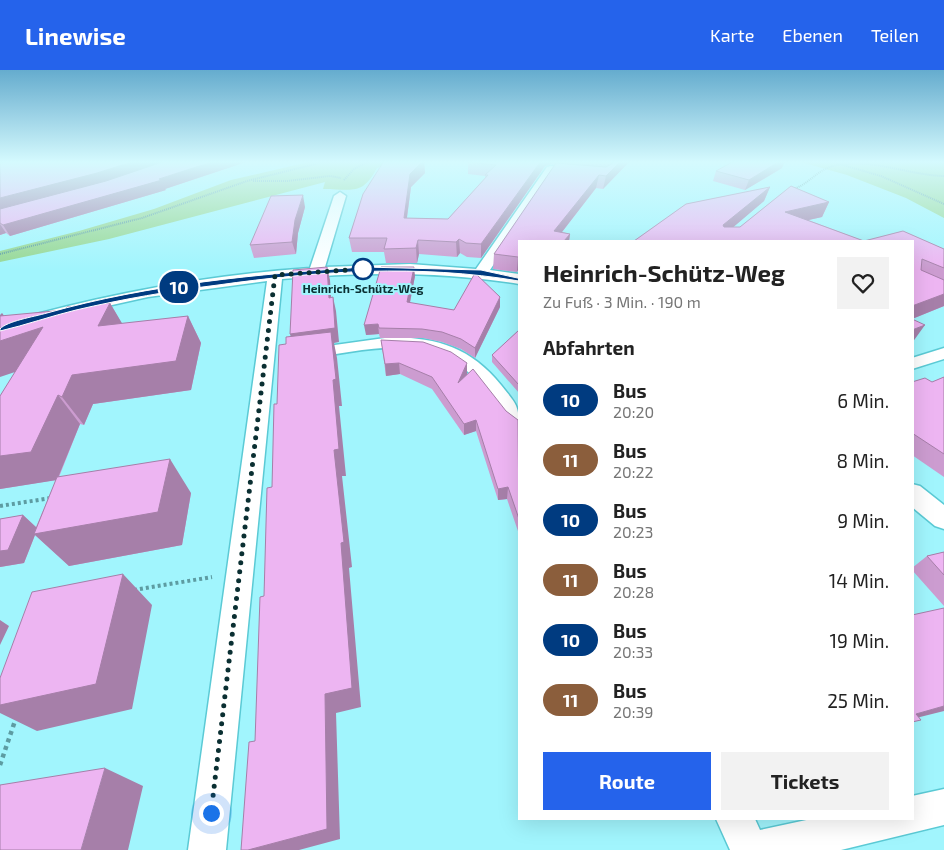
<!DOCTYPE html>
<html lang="de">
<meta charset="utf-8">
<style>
:root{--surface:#fff;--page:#f2f2f2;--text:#222;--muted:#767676;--accent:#2563eb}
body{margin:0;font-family:"Exo 2",sans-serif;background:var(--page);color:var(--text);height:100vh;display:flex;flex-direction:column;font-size:19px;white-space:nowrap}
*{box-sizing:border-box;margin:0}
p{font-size:16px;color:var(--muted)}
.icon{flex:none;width:28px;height:28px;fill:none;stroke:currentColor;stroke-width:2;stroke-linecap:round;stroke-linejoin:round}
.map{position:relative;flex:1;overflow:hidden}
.sheet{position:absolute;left:518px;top:170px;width:396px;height:580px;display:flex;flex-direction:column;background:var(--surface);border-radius:0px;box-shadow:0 5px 20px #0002}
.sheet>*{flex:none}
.badge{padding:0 10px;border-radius:16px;font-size:18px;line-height:32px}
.you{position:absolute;width:25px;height:25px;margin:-12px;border:4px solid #fff;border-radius:50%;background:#1a73e8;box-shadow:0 0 0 8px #1a73e833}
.map>.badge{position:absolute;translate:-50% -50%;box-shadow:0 0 0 2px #fff}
h2{padding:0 25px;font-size:19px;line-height:45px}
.round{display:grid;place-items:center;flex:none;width:52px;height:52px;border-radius:0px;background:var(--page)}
.head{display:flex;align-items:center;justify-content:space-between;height:85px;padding:0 25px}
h1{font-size:24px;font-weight:700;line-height:38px}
.action{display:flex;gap:10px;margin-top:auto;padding:10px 25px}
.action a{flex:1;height:58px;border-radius:0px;background:var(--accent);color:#fff;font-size:20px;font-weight:700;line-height:58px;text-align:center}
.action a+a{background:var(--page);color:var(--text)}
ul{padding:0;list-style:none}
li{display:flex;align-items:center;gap:15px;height:60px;padding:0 25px}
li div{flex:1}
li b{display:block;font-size:19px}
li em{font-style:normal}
li .badge{min-width:55px;font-weight:700;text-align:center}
header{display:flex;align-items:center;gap:30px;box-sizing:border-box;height:70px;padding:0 25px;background:var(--accent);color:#fff}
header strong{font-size:24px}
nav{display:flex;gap:28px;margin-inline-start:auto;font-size:18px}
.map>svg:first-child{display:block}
.green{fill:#96d793}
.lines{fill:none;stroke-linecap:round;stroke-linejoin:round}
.street-casing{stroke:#5bcad5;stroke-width:3}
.path-far2{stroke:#5d9ca2;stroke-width:2;stroke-dasharray:1 1;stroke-linecap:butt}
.path-far1{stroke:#5d9ca2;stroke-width:4;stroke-dasharray:3 3;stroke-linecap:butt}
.path{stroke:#5d9ca2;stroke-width:4.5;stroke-dasharray:4 4;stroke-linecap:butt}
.street{fill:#fff;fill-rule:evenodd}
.wall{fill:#cc9cd0}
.shaded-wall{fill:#a67fa9}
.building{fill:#edb5f2;stroke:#a67fa9}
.line{fill:#003b80;stroke:#fff}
.walk{stroke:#0a2f32;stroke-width:5;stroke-dasharray:0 9}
.stop-dot{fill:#fff;stroke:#003b80;stroke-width:2.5}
.labels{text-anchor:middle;stroke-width:4;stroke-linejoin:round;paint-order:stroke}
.far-stop-label{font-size:12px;font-weight:bold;fill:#0a2f32;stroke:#a1f5fd}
</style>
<header>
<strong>Linewise</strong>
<nav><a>Karte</a><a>Ebenen</a><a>Teilen</a></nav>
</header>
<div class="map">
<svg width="944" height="780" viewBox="0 0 944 780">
<rect width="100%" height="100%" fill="#a1f5fd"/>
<path class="green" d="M313,91H400L377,98C362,126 353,119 323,119L325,112L109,169L0,192V181L79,161L154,139L231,110Z
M797,91H944V148L906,128L847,105Z"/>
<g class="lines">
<g class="street-casing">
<path id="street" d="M551,96L583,100L588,103L583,106L554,103L490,200L519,204V214C440,201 361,202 282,209L226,780H188L267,211L148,227L76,243L0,264V254C101,225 205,205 310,198L334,126L340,122L346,126L325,197L410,194L476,199L547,97Z
M392,267C439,268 471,278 501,315C517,335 519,335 519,360L512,358C498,339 485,317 467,301C424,262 358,282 306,289L300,288L297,284L300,280L306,279Z
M944,278V289L912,299V288Z
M912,414L920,416L944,435V459L935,456L912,437Z
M944,719V755L841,780H730L716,749H755L760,760L811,749H912V726Z"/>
</g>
<path class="path-far2" d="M829,91L881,106L944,134
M344,110L354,99L369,91
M253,111H287L330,106L341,108
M793,119C808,115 817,100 833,96C870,87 907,105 944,106
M0,184L142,148L247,111L327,91"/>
<path class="path-far1" d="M0,436L51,428
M134,520L212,507"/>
<path class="path" d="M0,695L16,648"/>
<use href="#street" class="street"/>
</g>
<path class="wall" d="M2,91H249L165,119L166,120L10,166L6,163L0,165V93H2Z
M384,91H424L425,103L411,117L407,148L448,149L485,108V106L468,104V91H630L603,119L596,118L562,162L570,164L569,171H519V198L517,202L493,199L494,184L555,95L551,94L545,96L481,188L467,187L460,183L457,187L419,184L417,193H386L384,182H352L349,168Z
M782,98L745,120L713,111L716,101Z
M791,116L829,132L822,147L808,150L864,171L903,161L944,179V236L912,249V171H634L686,134L770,117L764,131L733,157H740Z
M305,137L298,163L296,184L254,188L250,175Z
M415,206L410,233L454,240L500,227V237L475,288L461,279L442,272L423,268H380L379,264L366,265Z
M110,233L122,254L188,246L201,273L191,320L93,334L84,355L80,354L59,407L191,423L182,475L69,496L35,465L24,493L0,497V449L23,445L36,457L56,410L0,419V326L15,302L2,243L4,246L65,240Z
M519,260V323L492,292V285Z
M381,270L467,304L506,341L519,351V464L507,429L498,430L476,361L464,365L432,319L400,304L386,306Z
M944,307V407L912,385V312H932Z
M944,482V536L912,500V498L927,486Z"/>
<path class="shaded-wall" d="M135,91H169L101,113L0,140V128Z
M215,91H249L165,119L166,120L10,166L3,155L159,109Z
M423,91H424L425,103L411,117L405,161L404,148L410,104Z
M541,91H552L551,94L545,96L481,188V174Z
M621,91H630L603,119L606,106Z
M780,91H785L782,98L745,120L749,110Z
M599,105L596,118L555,171L554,161Z
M770,117L764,131L717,171L723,155Z
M303,125L305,137L298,163L296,184L292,172L295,150Z
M829,132L822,147L778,157L785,142Z
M0,154L6,163L0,165Z
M570,164L569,171H564Z
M459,169L460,183L457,187L456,172Z
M418,170L419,184L417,193L416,178Z
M519,186V198L517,202L518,187Z
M327,197L330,210L332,241L329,228Z
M414,197L415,206L408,242L407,232Z
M944,224V236L912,249V236Z
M333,227L336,241L339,272L334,273L337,288L342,336H339L346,406H342L352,497L349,498L361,637L336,643L340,769L299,780H248L294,278L290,264Z
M500,227V237L475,288V278Z
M110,233L126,260L98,256Z
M2,243L18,265L43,257L63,286L0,307V245Z
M188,246L201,273L191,320L93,334L84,355L62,327L72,305Z
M378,254L379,264L366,265L364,255Z
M925,255L912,273V260Z
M399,293L400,304L386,306L385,294Z
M467,293V305L458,313Z
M58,325L80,354L57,410L0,419V386Z
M476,350V361L464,365V354Z
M170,389L191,423L182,475L69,496L35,465L24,493L0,497V481L23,445L38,459Z
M508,417L507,429L498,430V419Z
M123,504L152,535L132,639L37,661L0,643V635Z
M0,550L9,556L0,575Z
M944,636V641L912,649L916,644Z
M105,698L143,716L128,780H81Z"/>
<path class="building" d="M5,91H135L97,103L0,128V93L6,92Z
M165,91H215L159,109L162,110L3,155L0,153V139L106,111Z
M384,91H423L410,104L404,148L448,149L488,105H485L496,95L468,92V91H541L481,174L466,173L459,169L456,172L418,170L416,178L384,179L387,168H349L363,124Z
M610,91H621L606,106L599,105L554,161L570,164L564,171H519V186L518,187L494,184L556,93L606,97L613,93Z
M734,91H780L749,110L716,101Z
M791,116L829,132L785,142L864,171L903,161L944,179V198L922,189L921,200L944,210V224L912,236V171H634L686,134L770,117L723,155L724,157H740Z
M303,125L295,150L292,172L250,175L271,126Z
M327,197L329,228L333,227L335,258L290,264L293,200Z
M381,197H414L407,232L454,240L475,203L500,227L475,278L461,269L442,262L422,259L379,258L378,254L364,255Z
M110,233L98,256L188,246L176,291L72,305L62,327L58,325L31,382L0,386V326L43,257L0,271V246L65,240L67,237Z
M912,249L925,255L912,260Z
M519,260V315L492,285Z
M331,262L336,309L333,310L339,379L334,380L344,472L341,473L352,618L325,624L327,759L248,780H241L249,672L255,671L260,527L264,526L267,418L272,417L274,334H277L279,275L286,274V267Z
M381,270L423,272L451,282L467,293L458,313L473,299L506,341L518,350L519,449L508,417L498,419L476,350L464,354L432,307L399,293L385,294Z
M944,307V384L912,363V312L925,308L932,312Z
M170,389L158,442L34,464L57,407Z
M23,445L8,480L0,481V449Z
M944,482V505L927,486Z
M123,504L96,614L0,635V608L32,522Z
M944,538V636L916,644L921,650L912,652V545Z
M105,698L81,780H0V715Z"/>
<linearGradient id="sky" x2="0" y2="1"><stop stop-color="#65acce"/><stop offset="0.46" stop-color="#d5fafe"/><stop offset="1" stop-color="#d5fafe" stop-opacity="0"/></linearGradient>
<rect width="944" height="200" fill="url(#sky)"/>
<path class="line" d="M364,197L481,200L522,209L519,211C419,194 318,201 218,215C170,221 123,229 76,240C51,246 26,255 0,261V259C7,251 33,247 47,243C150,214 257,204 364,197Z"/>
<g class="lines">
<path class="walk" d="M211,743L275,205L363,199"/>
</g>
<circle class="stop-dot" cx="363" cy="199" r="10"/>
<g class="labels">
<g class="far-stop-label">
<text x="363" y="223">Heinrich-Schütz-Weg</text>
</g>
</g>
</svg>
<div class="you" style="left:211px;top:743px"></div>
<b class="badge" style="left:179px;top:217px;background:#003b80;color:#fff">10</b>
<section class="sheet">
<div class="head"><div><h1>Heinrich-Schütz-Weg</h1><p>Zu Fuß · 3 Min. · 190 m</p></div><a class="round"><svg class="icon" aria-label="heart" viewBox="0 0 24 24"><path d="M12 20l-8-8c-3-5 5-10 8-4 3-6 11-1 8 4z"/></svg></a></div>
<h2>Abfahrten</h2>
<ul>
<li><span class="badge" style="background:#003b80;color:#fff">10</span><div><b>Bus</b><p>20:20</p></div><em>6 Min.</em></li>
<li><span class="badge" style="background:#8b5e3c;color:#fff">11</span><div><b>Bus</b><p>20:22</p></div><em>8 Min.</em></li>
<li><span class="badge" style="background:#003b80;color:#fff">10</span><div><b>Bus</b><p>20:23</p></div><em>9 Min.</em></li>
<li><span class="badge" style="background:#8b5e3c;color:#fff">11</span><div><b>Bus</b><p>20:28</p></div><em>14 Min.</em></li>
<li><span class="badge" style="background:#003b80;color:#fff">10</span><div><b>Bus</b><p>20:33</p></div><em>19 Min.</em></li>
<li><span class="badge" style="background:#8b5e3c;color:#fff">11</span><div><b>Bus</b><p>20:39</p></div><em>25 Min.</em></li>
</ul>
<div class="action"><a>Route</a><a>Tickets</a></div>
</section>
</div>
